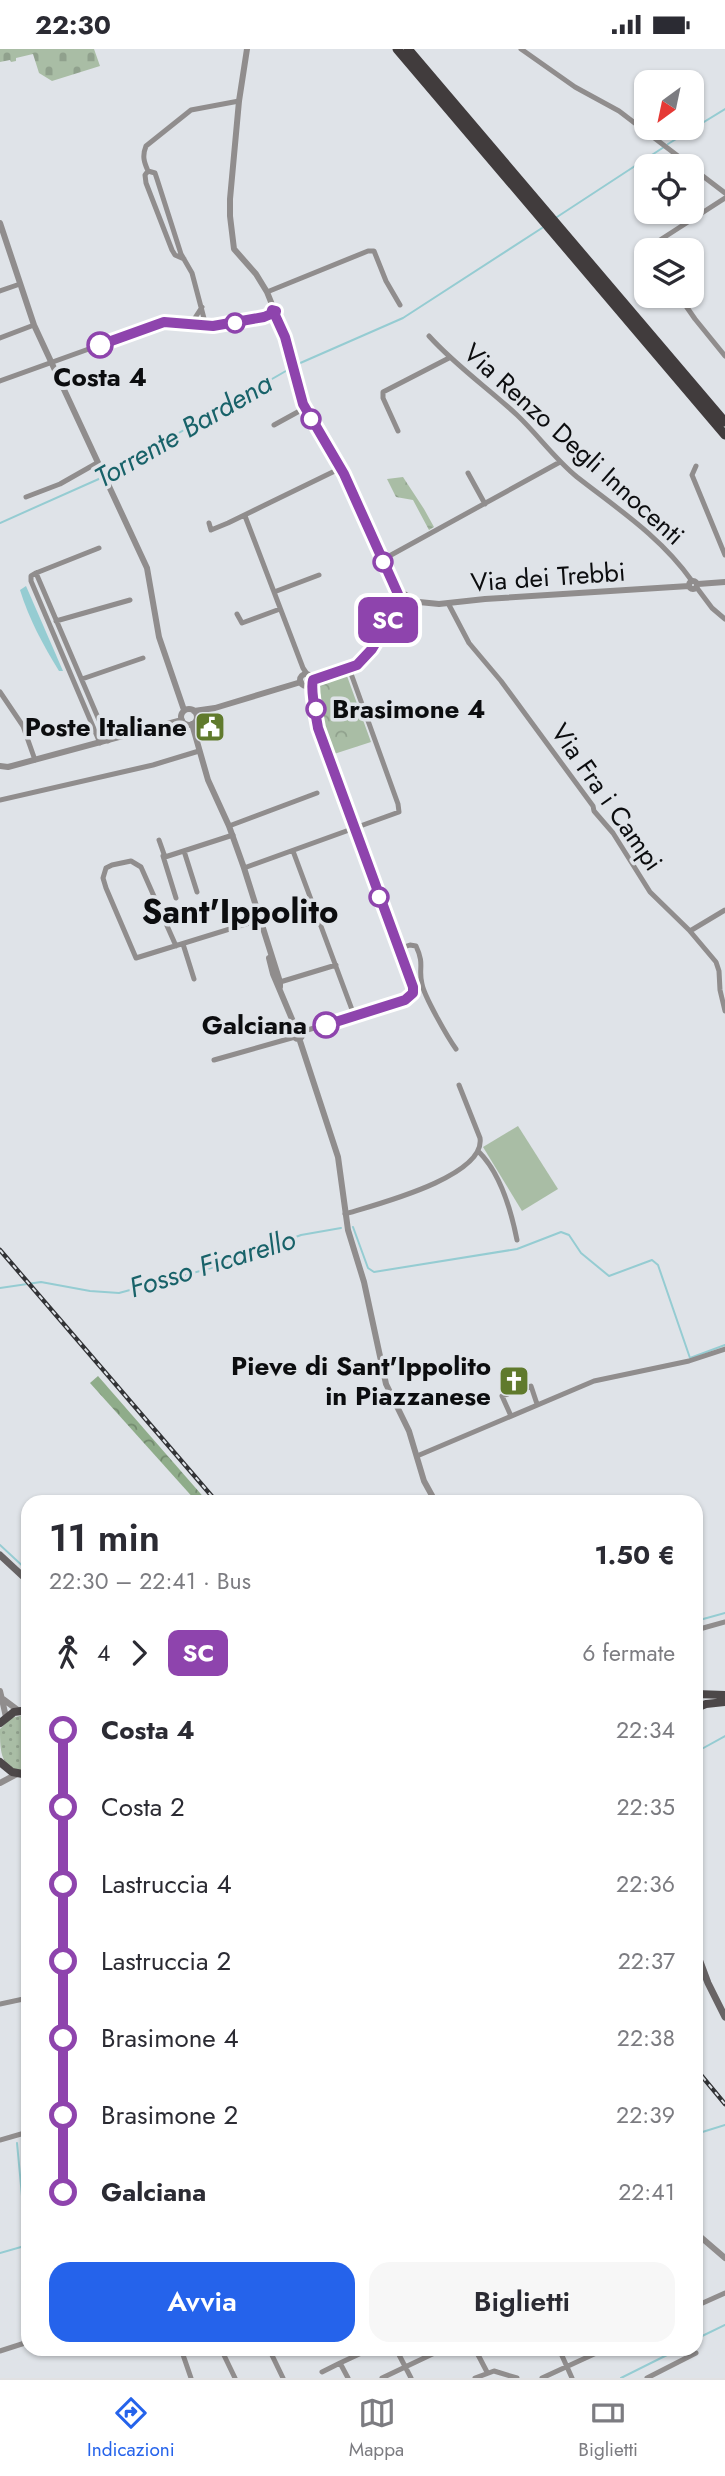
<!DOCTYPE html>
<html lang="it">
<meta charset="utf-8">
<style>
:root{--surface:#fff;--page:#f7f7f7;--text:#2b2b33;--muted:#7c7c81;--line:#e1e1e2;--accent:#2563eb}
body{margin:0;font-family:Jost,sans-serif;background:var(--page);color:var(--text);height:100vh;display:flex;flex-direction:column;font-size:26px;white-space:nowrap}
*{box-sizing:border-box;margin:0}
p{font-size:23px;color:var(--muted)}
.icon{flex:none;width:38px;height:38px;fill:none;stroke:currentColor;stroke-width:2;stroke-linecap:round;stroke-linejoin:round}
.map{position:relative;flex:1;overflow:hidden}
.side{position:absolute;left:21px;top:1446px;width:682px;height:861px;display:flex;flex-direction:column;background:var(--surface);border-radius:21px;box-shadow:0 2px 5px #0004}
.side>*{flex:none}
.badge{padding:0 14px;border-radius:10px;font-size:24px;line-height:46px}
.needle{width:46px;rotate:213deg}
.fabs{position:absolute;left:634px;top:21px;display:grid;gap:14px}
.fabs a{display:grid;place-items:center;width:70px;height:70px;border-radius:14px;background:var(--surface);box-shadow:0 2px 5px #0004;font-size:35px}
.map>.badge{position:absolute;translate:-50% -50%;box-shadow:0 0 0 4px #fff}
.legs{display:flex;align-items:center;gap:10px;height:77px;padding:0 28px;font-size:23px}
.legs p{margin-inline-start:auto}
.headline{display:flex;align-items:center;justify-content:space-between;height:119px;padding:0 28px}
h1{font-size:38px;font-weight:600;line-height:52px}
.button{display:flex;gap:14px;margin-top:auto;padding:14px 28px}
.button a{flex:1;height:80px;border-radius:21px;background:var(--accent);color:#fff;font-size:28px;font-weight:600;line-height:80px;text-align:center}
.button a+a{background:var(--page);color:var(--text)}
ul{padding:0 28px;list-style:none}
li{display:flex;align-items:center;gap:24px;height:77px;font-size:26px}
li i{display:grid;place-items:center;width:10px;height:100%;margin:0 9px;background:currentColor}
li i::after{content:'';width:18px;height:18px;margin:-9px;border:5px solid;border-radius:50%;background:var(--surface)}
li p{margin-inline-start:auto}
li:first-child i{background:linear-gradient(#0000 50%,currentColor 0)}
li:last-child i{background:linear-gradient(currentColor 50%,#0000 0)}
.status{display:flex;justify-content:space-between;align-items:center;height:49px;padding:0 35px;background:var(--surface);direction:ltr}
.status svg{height:19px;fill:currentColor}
.tabs{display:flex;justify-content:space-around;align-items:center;height:98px;border-top:2px solid var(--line);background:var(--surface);font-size:19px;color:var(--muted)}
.tabs a{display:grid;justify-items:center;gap:4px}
.tabs .active{color:var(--accent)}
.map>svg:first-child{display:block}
.grass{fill:url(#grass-dots)}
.forest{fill:url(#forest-crowns)}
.cemetery{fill:url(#cemetery-stones)}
.park{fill:url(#park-crowns)}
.pitch{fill:#a9bda5}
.water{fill:#95ccd2}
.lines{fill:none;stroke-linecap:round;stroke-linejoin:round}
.stream{stroke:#95ccd2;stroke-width:2}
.minor{stroke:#908d8d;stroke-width:5}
.tertiary{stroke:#908d8d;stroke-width:6}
.secondary{stroke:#686465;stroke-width:7}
.primary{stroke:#4d4849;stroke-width:8}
.trunk{stroke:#413c3d;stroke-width:9}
.rail-casing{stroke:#323336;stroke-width:4.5}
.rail{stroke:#dfe3e8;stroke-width:2;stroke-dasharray:5;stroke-linecap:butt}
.line-1-casing{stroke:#fff;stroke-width:16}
.line-1{stroke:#8e44ad;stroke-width:10}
.stop-1-dot{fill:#fff;stroke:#8e44ad;stroke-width:3.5}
.labels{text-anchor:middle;stroke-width:7;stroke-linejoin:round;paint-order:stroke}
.stop-label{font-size:26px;font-weight:bold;fill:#0c0d0f;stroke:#dfe3e8}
.street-label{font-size:26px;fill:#0c0d0f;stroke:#dfe3e8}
.poi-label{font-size:26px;font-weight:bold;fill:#0c0d0f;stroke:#dfe3e8;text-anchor:end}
.water-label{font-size:28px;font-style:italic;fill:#186269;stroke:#dfe3e8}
.district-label{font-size:33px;font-weight:bold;fill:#0c0d0f;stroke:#dfe3e8}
</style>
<div class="status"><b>22:30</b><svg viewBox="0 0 49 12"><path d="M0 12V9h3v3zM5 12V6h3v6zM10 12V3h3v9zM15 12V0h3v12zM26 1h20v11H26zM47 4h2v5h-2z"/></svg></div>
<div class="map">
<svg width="725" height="2329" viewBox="0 0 725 2329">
<defs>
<pattern id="grass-dots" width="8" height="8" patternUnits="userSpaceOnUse" patternTransform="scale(1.75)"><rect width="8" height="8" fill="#a9bda5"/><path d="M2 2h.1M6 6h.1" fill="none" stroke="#90a18d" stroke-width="1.8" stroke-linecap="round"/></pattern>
<pattern id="forest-crowns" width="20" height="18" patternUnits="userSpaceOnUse" patternTransform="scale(1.75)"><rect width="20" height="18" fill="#8fac8a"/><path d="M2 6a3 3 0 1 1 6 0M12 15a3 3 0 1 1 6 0" fill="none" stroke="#738a6f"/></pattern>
<pattern id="cemetery-stones" width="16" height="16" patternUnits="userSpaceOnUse" patternTransform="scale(1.75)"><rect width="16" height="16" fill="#a9bda5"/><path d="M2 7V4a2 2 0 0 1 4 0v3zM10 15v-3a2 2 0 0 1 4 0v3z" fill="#90a18d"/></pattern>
<pattern id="park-crowns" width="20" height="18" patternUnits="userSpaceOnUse" patternTransform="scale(1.75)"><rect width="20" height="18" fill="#a9bda5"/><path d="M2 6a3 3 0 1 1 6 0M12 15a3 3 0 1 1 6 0" fill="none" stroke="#90a18d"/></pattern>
</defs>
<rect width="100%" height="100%" fill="#dfe3e8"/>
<path class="grass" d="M28,1665V1723C0,1722 0,1703 0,1680L11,1669Z"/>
<path class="forest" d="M98,1327L207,1452H196L90,1334Z"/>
<path class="cemetery" d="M0,0H94L100,17L52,32L39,24L33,5L16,9V12L11,13L10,11L0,13Z"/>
<path class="park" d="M403,428L424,460L434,478L429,481L413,451L396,448L387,430Z
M347,627L371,693L334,705L323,672L321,647L316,635Z"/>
<path class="pitch" d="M518,1077L558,1140L522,1162L483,1098Z"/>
<path class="water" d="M26,537L63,622H59C43,596 29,570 20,541Z"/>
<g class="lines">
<path class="stream" d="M668,95L725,60
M557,168L664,98
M106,426L298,315L403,269L542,179
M0,474L101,429
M353,1178L368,1219L374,1223L517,1200L561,1183L569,1186L581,1204L609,1227L652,1211L658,1216L690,1309L725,1296
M0,1239L41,1233L90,1242L119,1244L226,1215L301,1186L341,1179
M0,1496L28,1522
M696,1572L725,1564
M698,1702L725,1687
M696,2085L725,2076
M17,2094L25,2179L28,2181
M0,2204L28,2196
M696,2290L725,2276
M621,2329L679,2300"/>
<path class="minor" d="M521,0L575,38L619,62L691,117
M691,118L725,144
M148,122L145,126L146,134L172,201L175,206L184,210
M655,201L660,191L725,149
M0,242L20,235
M267,243L368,202H374L386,232L400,256
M679,247L695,270L725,307
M191,275L202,258
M206,277L192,224L181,205L157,130L155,124L148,122C144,113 142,107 146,97L191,61L239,52
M429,287C456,317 488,339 517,366C538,386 554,409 577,428C618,460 661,488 692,532
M0,289L34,276
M0,332L164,273L213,277L264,268L271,265
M274,376L305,359
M398,382L383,349V343L449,309
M696,417L692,426L725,506
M468,424L485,455
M26,448L60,435L97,414
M245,467L303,619L307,625
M209,474L211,481L228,474L341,419
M382,511L560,413
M36,524L31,527V532L100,694
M36,524L108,692
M36,524L99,499
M697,539L712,559L725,570
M274,543L319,526
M448,554L469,594L501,632L593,757L594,762L613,784L650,843L689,881L716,913L719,922L720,941L725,962
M237,565L242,574L280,560
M56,572L130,551
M82,630L143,609
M0,643L23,677L35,711
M0,751L153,716L199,702
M229,777L317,744
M159,791L165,808L233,786
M184,802L197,843
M293,802L354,966
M163,807L176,849
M244,819L399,763L398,755L349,619
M690,882L725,861
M183,895L194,930
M176,897L141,818L131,812L112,816L106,819L103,829L106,839L136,909L259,871
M398,900L410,896L416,897C425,916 418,919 422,935C424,947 448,989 456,1000
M280,933L336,916
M301,983L408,950L413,941L318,679L311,634
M214,1011L295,988
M479,1103C501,1125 511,1161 517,1191
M345,1165C374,1156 486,1128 480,1089L459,1036
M511,1367L502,1347L531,1337L537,1355
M417,1407L594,1332L689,1312L725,1300
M696,1581L725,1573
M0,1955L28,1949
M0,2091L28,2083
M696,2257L725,2244
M181,2300L191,2329
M221,2300L235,2329
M269,2300L283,2329
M396,2300L411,2329
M475,2300L487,2323
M559,2300L572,2329
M0,2302L28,2293
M322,2323L340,2314
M348,2329L340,2314L370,2300
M382,2329L443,2300
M475,2329L494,2322L517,2329
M542,2329L605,2300
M647,2329L696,2304"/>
<path class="tertiary" d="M247,0L239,52L230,150V167L234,200L256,225L267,243L285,288L303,355L344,425L399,547
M0,174L34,276L147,519L159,588L184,661
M689 536a4 4 0 1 1 8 0a4 4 0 1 1-8 0Z
M698,535L725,533
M397 551a6 6 0 1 1 12 0a6 6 0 1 1-12 0Z
M409,552L439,555L485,550L689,537
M300 631a6 6 0 1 1 12 0a6 6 0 1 1-12 0Z
M313,631L357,616L372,600L399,556
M181 668a8 8 0 1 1 16 0a8 8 0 1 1-16 0Z
M194,662L215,659L301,633
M192,675L208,731L229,777L244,819L280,933V938
M0,717L8,718L182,671
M269,909L273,925L297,982
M294 986a4 4 0 1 1 8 0a4 4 0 1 1-8 0Z
M299,989L338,1108L348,1181L364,1233L386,1335L409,1382L424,1432L435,1452
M0,1642L6,1668
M3,1650L19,1662
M0,1734L17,1725
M696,2184L725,2209"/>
<path class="secondary" d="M0,1506L28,1532
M696,1902L708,1934L725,1968"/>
<path class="primary" d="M696,1645L725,1646
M696,1659L706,1655L725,1653
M0,1674L14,1663L28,1661
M0,1713L12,1723L28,1726"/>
<path class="trunk" d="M397,0L725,386
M408,0L725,373"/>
<g class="rail-casing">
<path id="rail" d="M0,1201L216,1452
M696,2020L725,2055"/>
</g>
<use href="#rail" class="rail"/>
</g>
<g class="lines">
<g class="line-1-casing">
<path id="line-1" d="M100,296L164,273L213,277L264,268L271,265L272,261L276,262L275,266L285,288L303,355L344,425L398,545V557L372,600L357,616L313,631C310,642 316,666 318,679L413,938V944L405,951L326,976"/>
</g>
<use href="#line-1" class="line-1"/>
</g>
<defs>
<g id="civic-square" transform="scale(1.575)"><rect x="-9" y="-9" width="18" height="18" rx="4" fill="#607a2d" stroke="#dfe3e8"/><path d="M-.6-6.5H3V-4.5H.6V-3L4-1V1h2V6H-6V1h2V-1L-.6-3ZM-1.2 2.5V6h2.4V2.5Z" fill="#fff"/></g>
<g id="church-square" transform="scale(1.575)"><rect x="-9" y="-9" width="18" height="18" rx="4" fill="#607a2d" stroke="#dfe3e8"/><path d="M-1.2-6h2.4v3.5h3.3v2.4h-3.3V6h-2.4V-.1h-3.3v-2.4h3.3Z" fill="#fff"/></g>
</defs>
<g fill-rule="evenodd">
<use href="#civic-square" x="210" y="678"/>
<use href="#church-square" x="514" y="1332"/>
</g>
<g class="stop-1-dot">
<circle cx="235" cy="274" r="9"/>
<circle cx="100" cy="296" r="12"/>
<circle cx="311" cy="370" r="9"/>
<circle cx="383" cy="513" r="9"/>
<circle cx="316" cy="660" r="9"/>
<circle cx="379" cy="848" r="9"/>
<circle cx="326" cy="976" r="12"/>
</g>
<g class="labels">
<g class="stop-label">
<text x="100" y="337">Costa 4</text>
<text x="332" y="669" text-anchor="start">Brasimone 4</text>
<text x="307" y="985" text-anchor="end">Galciana</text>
</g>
<g class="street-label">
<text transform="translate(574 395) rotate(42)" y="9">Via Renzo Degli Innocenti</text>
<text transform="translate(548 528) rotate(-4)" y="9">Via dei Trebbi</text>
<text transform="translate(607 748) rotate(55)" y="9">Via Fra i Campi</text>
</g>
<g class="poi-label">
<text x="187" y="687">Poste Italiane</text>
<text x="491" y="1326">Pieve di Sant'Ippolito<tspan x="491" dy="30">in Piazzanese</tspan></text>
</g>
<g class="water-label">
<text transform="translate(183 381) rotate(-30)" y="10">Torrente Bardena</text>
<text transform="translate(212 1214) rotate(-17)" y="10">Fosso Ficarello</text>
</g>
<g class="district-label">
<text x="240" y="874">Sant'Ippolito</text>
</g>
</g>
</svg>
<div class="fabs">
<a><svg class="needle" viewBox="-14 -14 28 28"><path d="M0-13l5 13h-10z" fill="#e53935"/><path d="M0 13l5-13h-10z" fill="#7c7c81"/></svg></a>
<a><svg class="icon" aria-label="locate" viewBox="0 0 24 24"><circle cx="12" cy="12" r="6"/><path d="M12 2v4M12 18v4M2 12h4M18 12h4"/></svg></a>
<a><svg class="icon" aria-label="layers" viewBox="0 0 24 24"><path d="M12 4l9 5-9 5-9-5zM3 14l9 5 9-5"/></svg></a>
</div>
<b class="badge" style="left:388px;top:571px;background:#8e44ad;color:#fff">SC</b>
<section class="side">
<div class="headline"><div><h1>11 min</h1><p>22:30 – 22:41 · Bus</p></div><b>1.50 €</b></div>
<div class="legs"><svg class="icon" aria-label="walk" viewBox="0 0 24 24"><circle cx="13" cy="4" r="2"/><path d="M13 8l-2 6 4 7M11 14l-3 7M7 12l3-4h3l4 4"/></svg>4<svg class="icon" aria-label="forward" viewBox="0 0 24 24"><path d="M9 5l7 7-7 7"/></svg><b class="badge" style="background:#8e44ad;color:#fff">SC</b><p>6 fermate</p></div>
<ul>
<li><i style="color:#8e44ad"></i><b>Costa 4</b><p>22:34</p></li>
<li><i style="color:#8e44ad"></i><span>Costa 2</span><p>22:35</p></li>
<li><i style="color:#8e44ad"></i><span>Lastruccia 4</span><p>22:36</p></li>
<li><i style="color:#8e44ad"></i><span>Lastruccia 2</span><p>22:37</p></li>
<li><i style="color:#8e44ad"></i><span>Brasimone 4</span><p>22:38</p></li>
<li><i style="color:#8e44ad"></i><span>Brasimone 2</span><p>22:39</p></li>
<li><i style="color:#8e44ad"></i><b>Galciana</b><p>22:41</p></li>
</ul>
<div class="button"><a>Avvia</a><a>Biglietti</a></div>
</section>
</div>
<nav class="tabs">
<a class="active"><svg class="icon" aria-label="directions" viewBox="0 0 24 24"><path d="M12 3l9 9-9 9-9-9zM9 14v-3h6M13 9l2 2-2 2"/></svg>Indicazioni</a>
<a><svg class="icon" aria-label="map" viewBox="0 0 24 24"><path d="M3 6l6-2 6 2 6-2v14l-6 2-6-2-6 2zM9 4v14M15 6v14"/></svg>Mappa</a>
<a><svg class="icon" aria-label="tickets" viewBox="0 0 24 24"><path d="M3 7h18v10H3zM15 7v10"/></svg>Biglietti</a>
</nav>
